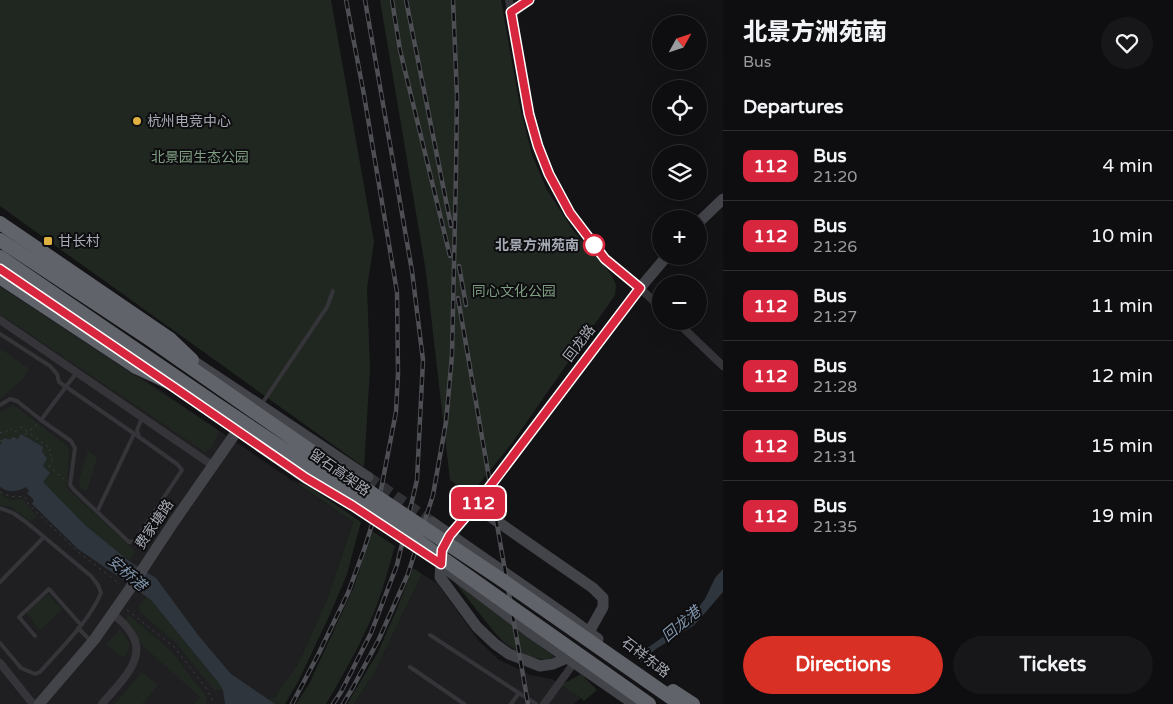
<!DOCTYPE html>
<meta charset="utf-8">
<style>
:root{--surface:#0e0e10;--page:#171719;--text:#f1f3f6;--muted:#9b9c9f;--line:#2e2e30;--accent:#d93025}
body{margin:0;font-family:"Varela Round","Noto Sans SC",sans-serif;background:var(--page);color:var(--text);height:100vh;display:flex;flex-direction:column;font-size:19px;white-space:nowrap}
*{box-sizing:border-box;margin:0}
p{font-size:16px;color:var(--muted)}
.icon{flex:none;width:28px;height:28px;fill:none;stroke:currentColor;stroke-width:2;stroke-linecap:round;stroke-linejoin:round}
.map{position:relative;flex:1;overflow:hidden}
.side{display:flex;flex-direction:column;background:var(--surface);width:450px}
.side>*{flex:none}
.badge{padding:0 10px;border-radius:8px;font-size:18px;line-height:32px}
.needle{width:32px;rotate:50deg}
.tools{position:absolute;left:652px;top:15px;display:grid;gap:10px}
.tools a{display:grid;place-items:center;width:55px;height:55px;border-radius:50%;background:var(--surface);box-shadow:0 5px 20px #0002,0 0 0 1px var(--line);font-size:25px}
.map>.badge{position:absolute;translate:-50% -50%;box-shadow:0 0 0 2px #fff}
h2{padding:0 20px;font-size:19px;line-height:45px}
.round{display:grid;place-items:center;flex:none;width:52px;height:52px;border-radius:26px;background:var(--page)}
.summary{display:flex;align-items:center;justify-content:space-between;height:85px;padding:0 20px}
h1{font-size:24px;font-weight:800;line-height:38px}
.button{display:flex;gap:10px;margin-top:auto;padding:10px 20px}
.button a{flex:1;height:58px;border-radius:30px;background:var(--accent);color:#fff;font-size:20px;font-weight:800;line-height:58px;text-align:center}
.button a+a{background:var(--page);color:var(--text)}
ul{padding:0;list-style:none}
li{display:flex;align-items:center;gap:15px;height:70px;padding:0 20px;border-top:1px solid var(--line)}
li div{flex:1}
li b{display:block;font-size:19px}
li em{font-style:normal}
li .badge{min-width:55px;font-weight:700;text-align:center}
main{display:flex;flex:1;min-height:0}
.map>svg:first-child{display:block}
.built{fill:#1f1f21}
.green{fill:#202721}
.water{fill:#2e353c}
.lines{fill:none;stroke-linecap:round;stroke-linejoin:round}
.secondary-tunnel{stroke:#303135;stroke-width:11;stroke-dasharray:11 5.5;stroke-linecap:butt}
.path{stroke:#3b3c40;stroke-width:1;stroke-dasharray:2.5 4;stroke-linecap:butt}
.lane{stroke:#353539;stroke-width:4}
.street{stroke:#353539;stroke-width:8}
.secondary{stroke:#434449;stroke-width:11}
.highway{stroke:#61636a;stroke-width:14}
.rail-casing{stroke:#4e4f54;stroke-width:4.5}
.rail{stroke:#0e0e10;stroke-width:2.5;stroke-dasharray:8;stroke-linecap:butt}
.path-bridge{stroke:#3b3c40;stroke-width:1;stroke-dasharray:2.5 4;stroke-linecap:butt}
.highway-bridge{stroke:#61636a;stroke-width:14}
.line-casing{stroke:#fff;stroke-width:11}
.line{stroke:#d7263d;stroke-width:8}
.poi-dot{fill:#dfb141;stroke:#0e0e10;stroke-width:2}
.stop-dot{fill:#fff;stroke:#d7263d;stroke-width:2.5}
.labels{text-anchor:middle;stroke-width:4;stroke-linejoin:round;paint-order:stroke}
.poi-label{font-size:14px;fill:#a6aab4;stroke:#0e0e10;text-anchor:start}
.park-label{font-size:14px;fill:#7f9d82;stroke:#0e0e10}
.stop-label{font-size:14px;font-weight:bold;fill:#a6aab4;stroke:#0e0e10;text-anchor:end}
.street-label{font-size:14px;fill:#a6aab4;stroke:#0e0e10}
.water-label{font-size:15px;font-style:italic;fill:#8095ac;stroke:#0e0e10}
</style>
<main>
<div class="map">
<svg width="723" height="704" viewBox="0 0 723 704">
<rect width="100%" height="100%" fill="#131315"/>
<path class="built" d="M0,281L353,522L327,599L298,664L274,698L267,699L261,704H0Z
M422,574L437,583L479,641L498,659L530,675L552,679L581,698L574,704H354L375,672Z"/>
<path class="green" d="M0,0H331L374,242L367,288L370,369L364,467L0,206Z
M380,0H501L520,107L532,155L547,190L573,230L611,274L616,285L615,295L512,443L471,494L450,480L426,272Z
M0,287L219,431L211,448L205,452L0,314Z
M0,348L29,369L21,381L0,399Z
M13,405L19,409L69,447L67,488L136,552L129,561L85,525L36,489L43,466L19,439L0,445V412Z
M88,451L97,458L87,491L80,488L79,480Z
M292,480L310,487L361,522L347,574L331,612L299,680L285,704H264L267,699L274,698L298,664L327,599L353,522Z
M0,494L10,500L23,499L37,517L30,521L11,507L0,505Z
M372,531L395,546C389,566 384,586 377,605C363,640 345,672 326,704H296L309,684L354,587Z
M413,568L422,574L375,672L354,704H347L378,652L396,611Z
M453,580L555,657L544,660L528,656L514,649L506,644L495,633Z
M48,594L62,610L40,630L26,613Z
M146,597L151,600L218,682L223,690H214L176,643L140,612L139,606Z
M129,615L170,650L206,696L207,704H194L200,697L140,643C137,634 134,626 125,620Z
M120,629C129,641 134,645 123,658L106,645Z
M142,672L158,685L142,704H115Z
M581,674L597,690L584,701L581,698L561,685Z"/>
<path class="water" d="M21,434L43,447L42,452L47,458L43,466L50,473L43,482L85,525L129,561L156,578L198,635L231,674L275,704H225L223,690L218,682L151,600L119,577L78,549L32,504L34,500L27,493L29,491L26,487C17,492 9,493 0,487V445L4,438L10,440L12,437L18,439Z
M723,569V592L699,620L693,626L656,649L640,662L636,656L670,632L697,609L705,599L715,578Z"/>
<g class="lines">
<path class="secondary-tunnel" d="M368,477L432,522
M353,505L410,543"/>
<path class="path" d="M0,432L4,434L9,428L15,432L21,427L51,449L48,452L53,458L49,466L64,479
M0,492C8,496 14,498 24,496L28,501V504L78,552L120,584
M127,610L174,647L206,688L212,699V704"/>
<path class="lane" d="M0,334L50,366L57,374L59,382L139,437
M0,405L10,399L17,401L41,420L71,441L75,448L70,485L75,491L129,542L135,541L182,470L177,464L139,437L137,430L142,418
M261,405L327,307L333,291
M41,420L77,372
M0,508L13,513L26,522L91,576L98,585L101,593C88,623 61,648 40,672L35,674L21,668L0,643
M97,512L134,434
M0,582L44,537
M78,628L90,640
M430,635L536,704
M35,636L19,617L49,589L81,625
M410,667L464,704
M511,704L519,693"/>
<path class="street" d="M509,0L529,114L538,146L549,174L570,213L605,259L640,288L661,308
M0,320L212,465
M676,321L723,366
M0,663L33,704
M102,704C115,688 143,664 135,641C131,629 121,621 113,614
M544,704L574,663"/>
<path class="secondary" d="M511,13L529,0
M699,222L723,199
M186,356L368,477
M173,386L305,478L353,505
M475,506L593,588L603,598V607L589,632
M432,522L570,618L598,639
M445,568L531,633L634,704
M567,658L553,664L540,666L509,654L495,644L477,627L440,577L442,550L450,535L475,506L640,288L667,256
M39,704L94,640L129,590L173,523L237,431"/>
<path class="highway" d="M0,223L170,339
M0,277L136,367"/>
<g class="rail-casing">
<path id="rail" d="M392,0L400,50L450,256
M406,0L451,226
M459,266L466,305
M458,298L528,704
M292,704L318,655L348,593L365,547L378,505L396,412L398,374L397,292L364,95L346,0
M333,704L341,692L371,633L397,565L417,480L423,360L412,271L365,0
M343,704L352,689L379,639L408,574L433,495L446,422L452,355L456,173L457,96L453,0"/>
</g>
<use href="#rail" class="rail"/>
<path class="path-bridge" d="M0,441C20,439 27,435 41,420"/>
<path class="highway-bridge" d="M0,240L151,340L370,492L502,580L680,704
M0,257L219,406L360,500L649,704
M170,339L192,360
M136,367L183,389
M673,691L693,704"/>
</g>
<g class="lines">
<g class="line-casing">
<path id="line" d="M0,269L178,390L306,478L353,506L441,564L442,550L450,535L475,506L640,288L605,259L570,213L549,174L538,146L529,114L511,12L529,0"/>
</g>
<use href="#line" class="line"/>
</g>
<g class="poi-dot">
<circle cx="137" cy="121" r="5"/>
<rect x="43" y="236" width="10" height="10" rx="2.5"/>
</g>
<circle class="stop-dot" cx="594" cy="245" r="10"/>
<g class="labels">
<g class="poi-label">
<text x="147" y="126">杭州电竞中心</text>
<text x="58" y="246">甘长村</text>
</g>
<g class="park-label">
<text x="200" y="162">北景园生态公园</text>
<text x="514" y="296">同心文化公园</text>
</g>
<g class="stop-label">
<text x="579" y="250">北景方洲苑南</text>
</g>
<g class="street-label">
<text transform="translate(579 343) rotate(-53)" y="5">回龙路</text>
<text transform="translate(340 472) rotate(35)" y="5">留石高架路</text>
<text transform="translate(154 524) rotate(-56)" y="5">费家塘路</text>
<text transform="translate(646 657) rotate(38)" y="5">石祥东路</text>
</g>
<g class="water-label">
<text transform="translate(127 573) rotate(41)" y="5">安桥港</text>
<text transform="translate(681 624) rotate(-40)" y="5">回龙港</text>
</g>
</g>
</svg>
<div class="tools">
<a><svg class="needle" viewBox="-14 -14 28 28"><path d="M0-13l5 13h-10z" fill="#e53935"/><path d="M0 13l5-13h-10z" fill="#9b9c9f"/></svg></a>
<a><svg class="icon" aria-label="locate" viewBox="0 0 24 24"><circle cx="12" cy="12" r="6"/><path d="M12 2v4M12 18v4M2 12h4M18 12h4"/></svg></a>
<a><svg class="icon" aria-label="layers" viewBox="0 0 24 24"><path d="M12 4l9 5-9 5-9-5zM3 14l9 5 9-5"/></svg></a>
<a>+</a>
<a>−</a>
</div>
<b class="badge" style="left:478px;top:503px;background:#d7263d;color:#fff">112</b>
</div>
<section class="side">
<div class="summary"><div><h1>北景方洲苑南</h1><p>Bus</p></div><a class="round"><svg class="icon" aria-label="heart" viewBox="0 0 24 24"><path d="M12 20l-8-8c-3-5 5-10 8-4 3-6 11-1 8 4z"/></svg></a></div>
<h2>Departures</h2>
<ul>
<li><span class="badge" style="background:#d7263d;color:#fff">112</span><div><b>Bus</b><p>21:20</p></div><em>4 min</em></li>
<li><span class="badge" style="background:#d7263d;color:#fff">112</span><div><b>Bus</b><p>21:26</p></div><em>10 min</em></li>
<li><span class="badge" style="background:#d7263d;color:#fff">112</span><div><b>Bus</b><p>21:27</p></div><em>11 min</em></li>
<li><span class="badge" style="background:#d7263d;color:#fff">112</span><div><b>Bus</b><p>21:28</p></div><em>12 min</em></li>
<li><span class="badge" style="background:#d7263d;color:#fff">112</span><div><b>Bus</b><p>21:31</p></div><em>15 min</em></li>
<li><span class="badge" style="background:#d7263d;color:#fff">112</span><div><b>Bus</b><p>21:35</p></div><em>19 min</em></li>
</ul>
<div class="button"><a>Directions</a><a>Tickets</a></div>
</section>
</main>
